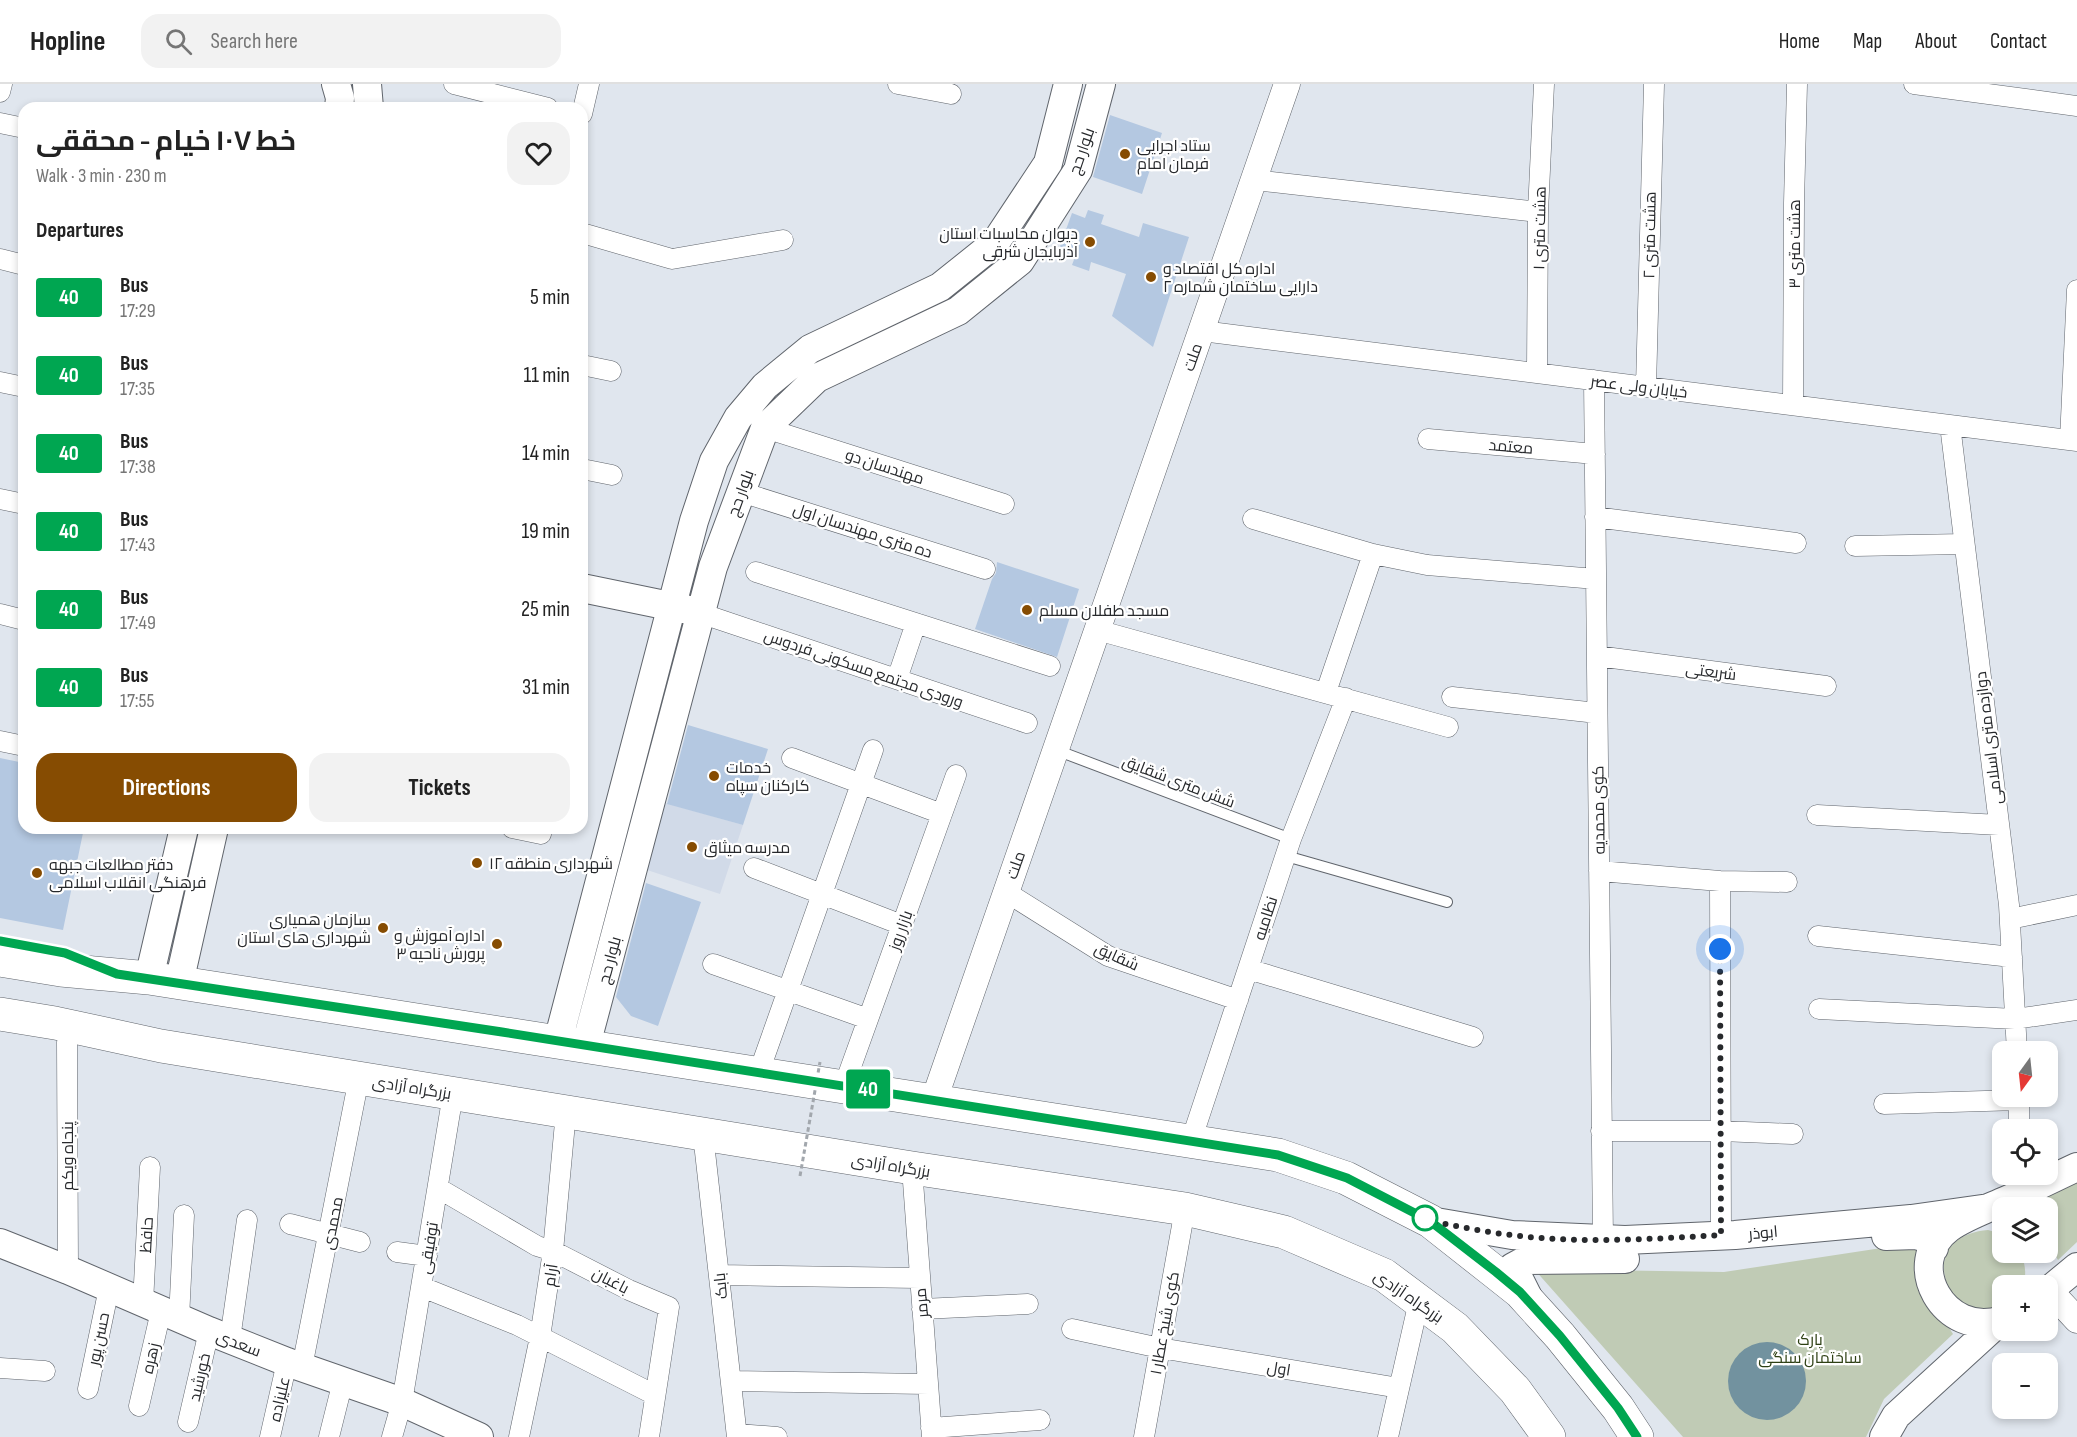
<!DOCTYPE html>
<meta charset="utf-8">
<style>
:root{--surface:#fff;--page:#f2f2f2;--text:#222;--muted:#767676;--line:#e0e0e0;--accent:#864c02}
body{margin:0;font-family:"Sofia Sans Condensed",Cairo,sans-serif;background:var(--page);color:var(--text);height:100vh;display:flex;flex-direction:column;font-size:22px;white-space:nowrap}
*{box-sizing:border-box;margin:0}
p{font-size:20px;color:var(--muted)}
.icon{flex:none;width:33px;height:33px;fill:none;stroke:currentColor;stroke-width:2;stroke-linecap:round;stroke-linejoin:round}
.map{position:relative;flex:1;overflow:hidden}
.drawer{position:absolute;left:18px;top:18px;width:570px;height:732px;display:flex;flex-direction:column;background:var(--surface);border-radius:18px;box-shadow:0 3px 9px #0003}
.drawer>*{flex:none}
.badge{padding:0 12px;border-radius:4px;font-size:21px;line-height:39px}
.needle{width:39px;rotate:195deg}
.buttons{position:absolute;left:1992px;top:957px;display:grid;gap:12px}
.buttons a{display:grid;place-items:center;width:66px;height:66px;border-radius:12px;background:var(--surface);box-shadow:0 3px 9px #0003;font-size:30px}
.you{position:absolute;width:30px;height:30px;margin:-15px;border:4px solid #fff;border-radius:50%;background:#1a73e8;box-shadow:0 0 0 9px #1a73e833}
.map>.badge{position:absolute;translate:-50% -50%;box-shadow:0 0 0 3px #fff}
h2{padding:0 18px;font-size:22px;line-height:54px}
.round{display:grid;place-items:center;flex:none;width:63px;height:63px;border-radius:18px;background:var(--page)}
.head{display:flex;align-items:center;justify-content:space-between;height:102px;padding:0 18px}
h1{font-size:28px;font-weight:700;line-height:45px}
.primary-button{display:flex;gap:12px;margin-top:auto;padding:12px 18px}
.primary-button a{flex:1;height:69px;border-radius:18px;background:var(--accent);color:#fff;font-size:24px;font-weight:700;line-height:69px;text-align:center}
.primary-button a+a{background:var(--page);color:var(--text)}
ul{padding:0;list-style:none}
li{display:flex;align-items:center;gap:18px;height:78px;padding:0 18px}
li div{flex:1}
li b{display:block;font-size:22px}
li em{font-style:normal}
li .badge{min-width:66px;font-weight:700;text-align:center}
header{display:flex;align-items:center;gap:36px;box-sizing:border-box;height:84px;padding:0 30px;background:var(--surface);border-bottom:2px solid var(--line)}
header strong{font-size:28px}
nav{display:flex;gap:33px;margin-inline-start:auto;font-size:21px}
.search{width:420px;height:54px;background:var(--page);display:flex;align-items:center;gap:15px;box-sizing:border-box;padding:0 21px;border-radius:18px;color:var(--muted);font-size:22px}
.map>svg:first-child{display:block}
.built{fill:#d1dae8}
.green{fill:#c0cbb5}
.water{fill:#72929f}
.building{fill:#b4c8e1}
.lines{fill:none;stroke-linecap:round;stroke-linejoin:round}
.service-casing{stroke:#60656c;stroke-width:12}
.minor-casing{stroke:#60656c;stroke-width:21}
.tertiary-casing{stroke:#60656c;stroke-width:27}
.secondary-casing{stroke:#60656c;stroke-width:30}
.trunk-casing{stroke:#60656c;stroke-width:34}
.service{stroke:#fff;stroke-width:10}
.minor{stroke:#fff;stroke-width:20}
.tertiary{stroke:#fff;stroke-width:26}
.secondary{stroke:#fff;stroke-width:28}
.trunk{stroke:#fff;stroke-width:33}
.path-bridge{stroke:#a2a7ad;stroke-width:3;stroke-dasharray:4.5 3;stroke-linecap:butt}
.line-casing{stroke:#fff;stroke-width:14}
.line{stroke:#00a651;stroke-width:9}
.walk{stroke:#27292c;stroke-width:6;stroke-dasharray:0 10.8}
.poi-dot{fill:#864c02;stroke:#fff;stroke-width:2}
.stop-dot{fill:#fff;stroke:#00a651;stroke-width:3}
.labels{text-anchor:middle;stroke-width:4.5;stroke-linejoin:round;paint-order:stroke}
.poi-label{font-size:16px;fill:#27292c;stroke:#fff;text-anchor:start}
.street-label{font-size:16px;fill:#27292c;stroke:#fff}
.park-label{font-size:16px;fill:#2e4014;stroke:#fff}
</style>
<header>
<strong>Hopline</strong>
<div class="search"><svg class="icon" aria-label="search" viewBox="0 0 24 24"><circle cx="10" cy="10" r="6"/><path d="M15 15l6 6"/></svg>Search here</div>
<nav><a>Home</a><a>Map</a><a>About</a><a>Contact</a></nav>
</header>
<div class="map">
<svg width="2077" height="1353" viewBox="0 0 2077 1353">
<rect width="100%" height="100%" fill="#e0e6ee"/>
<path class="built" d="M662,718L743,741L720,810L641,784Z"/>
<path class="green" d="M2077,1093V1158L2058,1176L2048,1159V1124L2025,1123L2023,1120Z
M1988,1146L2002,1150V1168L2021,1169C2025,1180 2027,1190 2023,1201L2002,1202V1225C1995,1226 1982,1229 1974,1227C1962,1224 1952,1214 1948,1203C1935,1169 1954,1149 1988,1146Z
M1921,1158L1929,1212L1953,1250L1884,1315L1866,1353H1683L1534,1185L1724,1188Z"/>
<path class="water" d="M1728 1297a39 39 0 1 1 78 0a39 39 0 1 1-78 0Z"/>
<path class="building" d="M1110,31L1162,49L1142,110L1093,93Z
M1088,126L1104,131L1101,140L1139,153L1143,139L1189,153L1153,263L1112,232L1126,190L1091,178L1089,187L1072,181L1075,173L1058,168L1072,129L1085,134Z
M997,478L1079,505L1057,573L975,545L992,495L996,489Z
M688,641L768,665L743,741L667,720Z
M0,674L24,679V744H84L63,846L0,834Z
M646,799L701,818L658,942L631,932L616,913Z"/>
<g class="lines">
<g class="service-casing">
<path id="service" d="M1056,666L1291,755
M1286,772L1447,818"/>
</g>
<g class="minor-casing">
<path id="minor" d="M454,0L548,24
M898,0L951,10
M1914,0L2077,22
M0,8L2,0
M582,30L589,0
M0,39L24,44
M1254,96L1538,128
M582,149L672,175L783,156
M0,175L24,181
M1202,247L2077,357
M582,281L611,287
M1537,289L1538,128L1544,0
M1594,296L1603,1156
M0,298L24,303
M1646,303L1654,0
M1793,321L1794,119L1797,0
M1950,341L2009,821L2017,968
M765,344L1004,420
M1428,355L1595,370
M2070,356L2077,206
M582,385L612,391
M741,408L985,485
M0,415L24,420
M1595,433L1796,459
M1253,435L1373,470L1427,481L1596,495
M1855,462L1964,460
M756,488L1050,582
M700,529L1027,639
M0,530L24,536
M1097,546L1448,643
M1597,572L1826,602
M897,595L916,539
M1326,608L1373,470
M1452,613L1597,629
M0,657L24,662
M792,674L942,730
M1817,731L1999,741
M512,744L541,750
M754,784L902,841
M1599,787L1720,797L1787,798
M1720,797L1721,1151
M1006,808L1108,872L1238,916
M2010,835L2077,821
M1818,852L2012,873
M713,880L868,935
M1248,885L1473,953
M1819,925L2015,935L2077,926
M67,958L68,1186
M759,988L873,666
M844,1002L956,691
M2019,1012V1046
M1884,1020L2019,1016
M1601,1047H1721L1793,1050
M703,1050L737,1353
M1191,1057L1291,755L1346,614
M912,1084L932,1353
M438,1104L537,1162L553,1167L629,1206L669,1223L649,1353
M290,1140L360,1158
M397,1168L427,1172
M719,1191L919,1194
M422,1203L517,1241L655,1311
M143,1219L150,1083
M922,1225L1028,1220
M179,1235L184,1131
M1072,1245L1160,1264L1399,1304
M230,1255L247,1136
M302,1283L359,994
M0,1284L45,1287
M731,1297L928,1300
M88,1305L109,1204
M139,1322L161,1227
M188,1338L209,1247
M931,1344L1040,1336
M737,1350L777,1353
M270,1353L287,1278
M329,1353L343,1297
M392,1353L402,1318L453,1010
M519,1353L540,1253L553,1167L566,1028
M1144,1353L1185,1125
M1388,1353L1419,1217"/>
</g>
<g class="tertiary-casing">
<path id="tertiary" d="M934,1016L1287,0
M2049,1206L2077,1236"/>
</g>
<g class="secondary-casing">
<path id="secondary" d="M336,0L340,14L339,24
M367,0L369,24
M582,504L689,526
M149,894L184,744
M179,899L214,744
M558,957L694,437L714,377L738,334L765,302L810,265L940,203L995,159L1048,79L1068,0
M586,961L713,483L765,344L817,294L958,227L1020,177L1078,86L1101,0
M1430,1137L1512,1151L1625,1156L1735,1151L1911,1135L1989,1124
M1886,1152L1916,1151L1930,1155L1934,1164
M0,1159L68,1186L209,1247L287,1278L402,1318L479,1353
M2048,1207L2077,1183
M1529,1215L1513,1183L1526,1176L1625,1175
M2002,1236C1944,1255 1902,1179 1949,1144C1964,1133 1989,1124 2007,1116C2030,1106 2053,1094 2077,1083
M1884,1353L1896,1332L2000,1237"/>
</g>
<g class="trunk-casing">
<path id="trunk" d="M0,876L61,886L149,894L1278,1071L1346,1094L1430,1137L1496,1189L1520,1208L1560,1252L1618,1324L1637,1353
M0,930L55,939L161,962L912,1084L1185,1125L1284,1148L1384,1191L1455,1244L1515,1306L1549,1353"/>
</g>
<use href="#service" class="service"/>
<use href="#minor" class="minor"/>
<use href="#tertiary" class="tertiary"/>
<use href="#secondary" class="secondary"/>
<use href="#trunk" class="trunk"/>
<path class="path-bridge" d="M800,1092L820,978"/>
</g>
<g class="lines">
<g class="line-casing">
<path id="line" d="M0,857L65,869L117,890L502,948L1278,1071L1347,1094L1430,1137L1496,1188L1520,1208L1560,1252L1618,1324L1637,1353"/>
</g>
<use href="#line" class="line"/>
<path class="walk" d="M1425,1134L1430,1137C1457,1142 1484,1148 1511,1151C1581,1160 1652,1155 1721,1151L1720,865"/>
</g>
<g class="poi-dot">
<circle cx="1125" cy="70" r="6"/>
<circle cx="1090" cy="158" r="6"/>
<circle cx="1151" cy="193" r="6"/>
<circle cx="1027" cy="526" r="6"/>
<circle cx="714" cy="692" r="6"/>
<circle cx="692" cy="763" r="6"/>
<circle cx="477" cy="779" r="6"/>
<circle cx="37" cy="789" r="6"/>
<circle cx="383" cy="844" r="6"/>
<circle cx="497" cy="860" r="6"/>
</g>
<circle class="stop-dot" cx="1425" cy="1134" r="12"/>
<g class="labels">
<g class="poi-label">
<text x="1137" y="67">ستاد اجرایی<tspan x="1137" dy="18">فرمان امام</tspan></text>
<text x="1078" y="155" text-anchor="end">دیوان محاسبات استان<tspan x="1078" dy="18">آذربایجان شرقی</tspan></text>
<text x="1163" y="190">اداره کل اقتصاد و<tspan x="1163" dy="18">دارایی ساختمان شماره ۲</tspan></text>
<text x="1039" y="532">مسجد طفلان مسلم</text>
<text x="726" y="689">خدمات<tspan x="726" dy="18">کارکنان سپاه</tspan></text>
<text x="704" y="769">مدرسه میثاق</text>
<text x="489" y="785">شهرداری منطقه ۱۲</text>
<text x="49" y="786">دفتر مطالعات جبهه<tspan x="49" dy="18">فرهنگی انقلاب اسلامی</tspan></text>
<text x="371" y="841" text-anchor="end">سازمان همیاری<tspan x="371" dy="18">شهرداری های استان</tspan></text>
<text x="485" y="857" text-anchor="end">اداره آموزش و<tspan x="485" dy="18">پرورش ناحیه ۳</tspan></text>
</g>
<g class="street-label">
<text transform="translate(1081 67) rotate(-71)" y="6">بلوار حج</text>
<text transform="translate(1539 144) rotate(-89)" y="6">هشت متری ۱</text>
<text transform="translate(1649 151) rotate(-89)" y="6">هشت متری ۲</text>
<text transform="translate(1794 160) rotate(-90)" y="6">هشت متری ۳</text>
<text transform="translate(1192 273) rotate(-71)" y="6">ملت</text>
<text transform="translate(1639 302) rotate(7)" y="6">خیابان ولی عصر</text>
<text transform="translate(1511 362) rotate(5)" y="6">معتمد</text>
<text transform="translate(885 382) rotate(18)" y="6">مهندسان دو</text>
<text transform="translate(740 409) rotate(-70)" y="6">بلوار حج</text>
<text transform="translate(863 446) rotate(18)" y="6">ده متری مهندسان اول</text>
<text transform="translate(864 584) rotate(19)" y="6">ورودی مجتمع مسکونی فردوس</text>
<text transform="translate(1711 587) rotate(7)" y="6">شریعتی</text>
<text transform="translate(1988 654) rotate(-97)" y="6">دوازده متری اسلامی</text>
<text transform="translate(1179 697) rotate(21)" y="6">شش متری شقایق</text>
<text transform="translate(1598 726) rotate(-91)" y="6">کوی محمدیه</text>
<text transform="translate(1015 781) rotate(-71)" y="6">ملت</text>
<text transform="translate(1265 834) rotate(-72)" y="6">نظامیه</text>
<text transform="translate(900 846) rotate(-70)" y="6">بازار روز</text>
<text transform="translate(1117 872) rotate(24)" y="6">شقایق</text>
<text transform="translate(609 876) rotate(-75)" y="6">بلوار حج</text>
<text transform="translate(412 1003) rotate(9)" y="6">بزرگراه آزادی</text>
<text transform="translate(67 1072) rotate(-90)" y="6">پنجاه ویکم</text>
<text transform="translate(891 1081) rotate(9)" y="6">بزرگراه آزادی</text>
<text transform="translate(332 1139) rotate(-79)" y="6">محمدی</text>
<text transform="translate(1763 1148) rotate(-5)" y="6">ابوذر</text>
<text transform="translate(146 1151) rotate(-87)" y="6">حافظ</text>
<text transform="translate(428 1164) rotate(-81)" y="6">توفیقی</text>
<text transform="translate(550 1191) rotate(-81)" y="6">آرام</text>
<text transform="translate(611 1196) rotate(27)" y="6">باغبان</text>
<text transform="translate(720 1202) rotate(-96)" y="6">بابک</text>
<text transform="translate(1409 1212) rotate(34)" y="6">بزرگراه آزادی</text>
<text transform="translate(921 1219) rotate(-95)" y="6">مرمر</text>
<text transform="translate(1164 1239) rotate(-80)" y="6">کوی شیخ عطار ۱</text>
<text transform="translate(98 1255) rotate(-78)" y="6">حسن پور</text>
<text transform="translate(239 1259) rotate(21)" y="6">سعدی</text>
<text transform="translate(150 1274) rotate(-77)" y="6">زهره</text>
<text transform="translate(1279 1284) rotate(9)" y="6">اول</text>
<text transform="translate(199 1293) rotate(-77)" y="6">خورشید</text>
<text transform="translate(279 1315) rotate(-77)" y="6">علیزاده</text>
</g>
<g class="park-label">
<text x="1810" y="1261">پارک<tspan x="1810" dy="18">ساختمان سنگی</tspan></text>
</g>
</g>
</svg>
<div class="buttons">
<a><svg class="needle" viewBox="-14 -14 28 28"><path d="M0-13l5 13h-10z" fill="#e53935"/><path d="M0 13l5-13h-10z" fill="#767676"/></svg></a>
<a><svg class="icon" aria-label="locate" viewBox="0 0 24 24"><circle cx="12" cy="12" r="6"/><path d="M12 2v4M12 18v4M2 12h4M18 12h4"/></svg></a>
<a><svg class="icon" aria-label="layers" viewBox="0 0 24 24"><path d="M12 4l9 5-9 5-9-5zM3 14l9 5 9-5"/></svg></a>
<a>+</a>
<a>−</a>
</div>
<div class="you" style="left:1720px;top:865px"></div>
<b class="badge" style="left:868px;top:1005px;background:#00a651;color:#fff">40</b>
<section class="drawer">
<div class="head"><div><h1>خط ۱۰۷ خیام - محققی</h1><p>Walk · 3 min · 230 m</p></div><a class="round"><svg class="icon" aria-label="heart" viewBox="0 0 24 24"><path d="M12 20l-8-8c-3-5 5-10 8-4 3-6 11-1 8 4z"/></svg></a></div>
<h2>Departures</h2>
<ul>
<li><span class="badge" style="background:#00a651;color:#fff">40</span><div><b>Bus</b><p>17:29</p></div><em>5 min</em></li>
<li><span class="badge" style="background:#00a651;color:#fff">40</span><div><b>Bus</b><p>17:35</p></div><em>11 min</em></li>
<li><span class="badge" style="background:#00a651;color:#fff">40</span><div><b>Bus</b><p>17:38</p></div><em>14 min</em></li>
<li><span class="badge" style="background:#00a651;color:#fff">40</span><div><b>Bus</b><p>17:43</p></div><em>19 min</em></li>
<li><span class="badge" style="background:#00a651;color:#fff">40</span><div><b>Bus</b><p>17:49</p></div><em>25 min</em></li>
<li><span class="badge" style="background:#00a651;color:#fff">40</span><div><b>Bus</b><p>17:55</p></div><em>31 min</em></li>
</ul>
<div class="primary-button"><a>Directions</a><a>Tickets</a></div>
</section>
</div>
